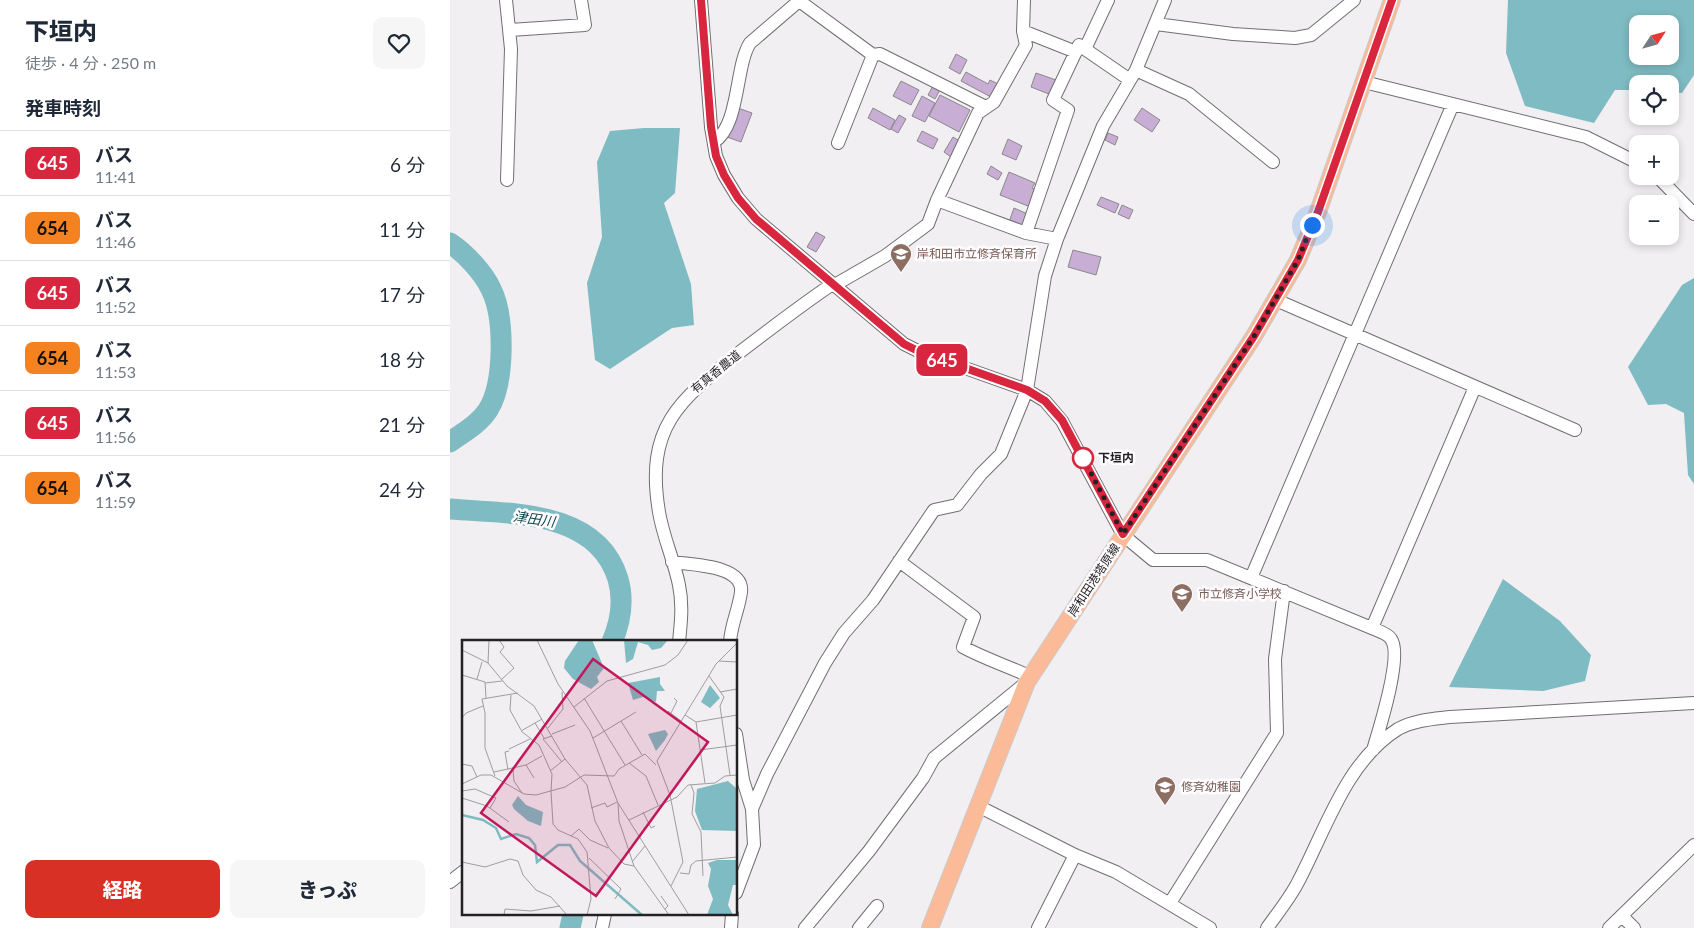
<!DOCTYPE html>
<html lang="ja">
<meta charset="utf-8">
<style>
:root{--surface:#fff;--page:#f6f6f7;--text:#1f2937;--muted:#747a83;--line:#e0e1e3;--accent:#d93025}
body{margin:0;font-family:Lato,"Noto Sans JP",sans-serif;background:var(--page);color:var(--text);height:100vh;display:flex;flex-direction:column;font-size:19px;white-space:nowrap}
*{box-sizing:border-box;margin:0}
p{font-size:16px;color:var(--muted)}
.icon{flex:none;width:28px;height:28px;fill:none;stroke:currentColor;stroke-width:2;stroke-linecap:round;stroke-linejoin:round}
.map{position:relative;flex:1;overflow:hidden}
.panel{display:flex;flex-direction:column;background:var(--surface);width:450px}
.panel>*{flex:none}
.badge{padding:0 10px;border-radius:8px;font-size:18px;line-height:32px}
.needle{width:32px;rotate:54deg}
.fabs{position:absolute;left:1179px;top:15px;display:grid;gap:10px}
.fabs a{display:grid;place-items:center;width:50px;height:50px;border-radius:10px;background:var(--surface);box-shadow:0 2px 8px #0003;font-size:25px}
.you{position:absolute;width:25px;height:25px;margin:-12px;border:4px solid #fff;border-radius:50%;background:#1a73e8;box-shadow:0 0 0 8px #1a73e833}
.map>.badge{position:absolute;translate:-50% -50%;box-shadow:0 0 0 2px #fff}
h2{padding:0 25px;font-size:19px;line-height:45px}
.round{display:grid;place-items:center;flex:none;width:52px;height:52px;border-radius:10px;background:var(--page)}
.head{display:flex;align-items:center;justify-content:space-between;height:85px;padding:0 25px}
h1{font-size:24px;font-weight:800;line-height:38px}
.action{display:flex;gap:10px;margin-top:auto;padding:10px 25px}
.action a{flex:1;height:58px;border-radius:10px;background:var(--accent);color:#fff;font-size:20px;font-weight:800;line-height:58px;text-align:center}
.action a+a{background:var(--page);color:var(--text)}
ul{padding:0;list-style:none}
li{display:flex;align-items:center;gap:15px;height:65px;padding:0 25px;border-top:1px solid var(--line)}
li div{flex:1}
li b{display:block;font-size:19px}
li em{font-style:normal}
li .badge{min-width:55px;font-weight:700;text-align:center}
main{display:flex;flex:1;min-height:0}
.map>svg:first-child{display:block}
.water{fill:#7fbbc2;fill-rule:evenodd}
.lines{fill:none;stroke-linecap:round;stroke-linejoin:round}
.river{stroke:#7fbbc2;stroke-width:21}
.building{fill:#c8add5;stroke:#8b888c}
.minor-casing{stroke:#716f72;stroke-width:14}
.major-casing{stroke:#cacaca;stroke-width:18}
.minor{stroke:#fff;stroke-width:12}
.major{stroke:#fcbb98;stroke-width:16}
.line-casing{stroke:#fff;stroke-width:11}
.line{stroke:#d7263d;stroke-width:8}
.walk{stroke:#232223;stroke-width:5;stroke-dasharray:0 9}
.stop-dot{fill:#fff;stroke:#d7263d;stroke-width:2.5}
.labels{text-anchor:middle;stroke-width:5;stroke-linejoin:round;paint-order:stroke}
.education-label{font-size:12px;fill:#785e54;stroke:#fefcff;text-anchor:start}
.street-label{font-size:12px;fill:#232223;stroke:#fefcff}
.stop-label{font-size:12px;font-weight:bold;fill:#232223;stroke:#fefcff;text-anchor:start}
.water-label{font-size:14px;font-style:italic;fill:#13494f;stroke:#fefcff}
.inset-river{fill:none;stroke:#7fbbc2;stroke-width:2.5}
.inset-road{fill:none;stroke:#9f9d9f;stroke-width:1}
.view{fill:#c2185b;fill-opacity:0.15;stroke:#c2185b;stroke-width:2.5}
.inset-edge{fill:none;stroke:#232223;stroke-width:2.5}
</style>
<main>
<section class="panel">
<div class="head"><div><h1>下垣内</h1><p>徒歩 · 4 分 · 250 m</p></div><a class="round"><svg class="icon" aria-label="heart" viewBox="0 0 24 24"><path d="M12 20l-8-8c-3-5 5-10 8-4 3-6 11-1 8 4z"/></svg></a></div>
<h2>発車時刻</h2>
<ul>
<li><span class="badge" style="background:#d7263d;color:#fff">645</span><div><b>バス</b><p>11:41</p></div><em>6 分</em></li>
<li><span class="badge" style="background:#f58220;color:#111">654</span><div><b>バス</b><p>11:46</p></div><em>11 分</em></li>
<li><span class="badge" style="background:#d7263d;color:#fff">645</span><div><b>バス</b><p>11:52</p></div><em>17 分</em></li>
<li><span class="badge" style="background:#f58220;color:#111">654</span><div><b>バス</b><p>11:53</p></div><em>18 分</em></li>
<li><span class="badge" style="background:#d7263d;color:#fff">645</span><div><b>バス</b><p>11:56</p></div><em>21 分</em></li>
<li><span class="badge" style="background:#f58220;color:#111">654</span><div><b>バス</b><p>11:59</p></div><em>24 分</em></li>
</ul>
<div class="action"><a>経路</a><a>きっぷ</a></div>
</section>
<div class="map">
<svg width="1244" height="928" viewBox="0 0 1244 928">
<rect width="100%" height="100%" fill="#f1eff2"/>
<path class="water" d="M1058,0H1244V75L1232,93L1220,92V84H1188L1187,90H1165L1144,123L1075,106L1056,53ZM1188,24H1220V56H1188Z
M194,128H230L225,193L214,203L241,284L244,325L222,328L160,369L145,360L137,283L152,237L147,162L160,131Z
M1244,278V484L1238,475L1234,413L1216,404L1198,405L1178,367L1232,285Z
M1053,579L1110,621L1141,655L1135,681L1093,691L999,687Z"/>
<g class="lines">
<path class="river" d="M0,243C15,253 33,272 41,289C55,317 55,383 38,410C29,424 14,432 0,442
M0,509C59,514 147,509 168,579C174,600 171,621 162,642
M120,928L123,914"/>
</g>
<path class="building" d="M506,54L517,60L510,74L499,68Z
M516,72L538,84L540,80L548,84L541,97L511,81Z
M586,73L609,81L604,96L581,87Z
M451,81L469,90L461,105L443,96Z
M484,84L491,88L485,99L478,95Z
M490,95L520,110L509,132L479,116Z
M472,96L485,103L475,122L462,116Z
M288,108L302,113L291,142L277,137Z
M423,108L445,120L440,130L418,118Z
M692,108L710,120L702,132L684,120Z
M449,115L456,119L448,133L441,129Z
M472,131L488,139L483,149L467,141Z
M658,133L668,137L665,145L655,140Z
M503,137L511,142L501,157L494,152Z
M558,139L572,146L566,160L552,154Z
M541,166L552,173L548,180L537,174Z
M559,172L585,183L582,188L590,191L583,208L550,195Z
M651,197L669,204L665,213L647,205Z
M672,205L683,210L679,219L668,214Z
M564,208L580,215L575,229L559,222Z
M366,232L375,237L366,252L357,247Z
M623,250L651,257L646,275L618,267Z"/>
<g class="lines">
<g class="minor-casing">
<path id="minor" d="M56,0L61,49L57,180
M251,0L261,127L266,156L274,175L288,198L306,219L454,344L470,352L577,390L595,401L612,421L673,535L703,560H757L924,629C929,631 938,634 941,639C953,655 929,730 923,750
M348,0L423,55L388,143
M706,24L783,34L845,38L861,35L904,0
M60,30L135,25L131,0
M573,31L626,52
M635,49L658,0
M423,55L430,54L536,107
M686,70L739,94L823,162
M914,82L1136,137L1188,163
M264,142C290,125 285,66 300,43L349,1
M1207,176L1244,214
M487,200L576,233L607,239
M576,233L618,110L603,100L629,45L680,80
M383,286L435,256L478,224L487,200L528,113L544,102L576,45L573,31L574,0
M826,300L1125,430
M449,561L524,617L513,647C535,659 558,666 581,677
M222,562C242,565 294,565 291,592C289,609 281,624 280,642
M801,578L1003,104
M922,628L1025,387
M229,642C231,623 233,604 229,585C224,560 213,537 209,512C195,427 228,401 290,352C320,329 350,306 381,285
M286,734L293,780L302,809
M528,806L625,855L666,872L760,928
M0,882L14,871
M286,893L304,845L302,809L317,774L375,663L394,633L423,600L484,510L507,505L531,474L551,454L577,390L595,276L607,239L653,126L686,70L715,0
M720,903L827,733L825,659L834,591
M1172,916L1184,928
M152,928L155,914
M281,928L282,914
M355,928L419,851L473,778L484,758L577,682
M409,928L427,906
M588,928L625,855
M817,928C827,914 839,899 847,884C875,832 895,762 948,729C964,720 983,719 1000,717L1244,703
M1159,928L1244,845"/>
</g>
<g class="major-casing">
<path id="major" d="M480,928L577,682L804,336L848,260L868,212L942,0"/>
</g>
<use href="#minor" class="minor"/>
<use href="#major" class="major"/>
</g>
<g class="lines">
<g class="line-casing">
<path id="line" d="M251,0L261,127L266,156L274,175L288,198L306,219L454,344L470,352L577,390L595,401L612,420L673,534L804,336L848,260L868,212L942,0"/>
</g>
<use href="#line" class="line"/>
<path class="walk" d="M633,458L673,534L804,336L848,260L862,225"/>
</g>
<defs>
<g id="school-pin" transform="scale(1.125)"><path d="M0 17L-7.5 6A9.5 9.5 0 1 1 7.5 6Z" fill="#8d6e63" stroke="#fefcff"/><path d="M0-5L7-2L0 1L-7-2ZM-4 1L0 2.5L4 1V4Q0 6-4 4Z" fill="#fff"/></g>
</defs>
<g fill-rule="evenodd">
<use href="#school-pin" x="451" y="254"/>
<use href="#school-pin" x="732" y="594"/>
<use href="#school-pin" x="715" y="787"/>
</g>
<circle class="stop-dot" cx="633" cy="458" r="10"/>
<g class="labels">
<g class="education-label">
<text x="467" y="258">岸和田市立修斉保育所</text>
<text x="748" y="598">市立修斉小学校</text>
<text x="731" y="791">修斉幼稚園</text>
</g>
<g class="street-label">
<text transform="translate(266 372) rotate(-39)" y="4">有真香農道</text>
<text transform="translate(644 580) rotate(-57)" y="4">岸和田港塔原線</text>
</g>
<g class="stop-label">
<text x="648" y="462">下垣内</text>
</g>
<g class="water-label">
<text transform="translate(84 519) rotate(8)" y="5">津田川</text>
</g>
</g>
<g transform="translate(12 640)">
<rect width="275" height="275" fill="#f1eff2"/>
<path d="M117,0H130L142,28L135,37L137,42L129,49L111,39L102,28L103,21ZM162,0H206L199,8L190,10L186,5L176,2L171,19L164,23ZM198,37V44L203,51H195L194,62L181,57L171,60L166,43ZM248,45L258,58L248,68L239,62ZM203,90L206,94L203,100L194,111L186,94ZM266,141L275,149V191L240,190L233,171L235,149ZM56,156L64,165L81,172L79,186L66,181L52,169L50,165ZM255,220H275V245H271L266,265L271,275H245L251,259L246,246L249,229L246,223Z" fill="#7fbbc2"/>
<path class="inset-river" d="M0,175L21,180L34,188L39,199L54,194L67,198L73,205L75,222L96,205H108L118,221L180,275"/>
<path class="inset-road" d="M37,0L42,7L38,12L52,28L39,40M75,0L96,44L128,91L156,163L227,275M0,10L26,23L45,46L72,66L103,119L125,145L133,181L147,208L162,224L172,226M257,21L275,22M26,23L27,0M0,35L23,42L24,58M247,36L262,57L258,66L268,135M15,39L20,22M23,43L40,41M258,52L275,49M49,55L48,70L59,90M122,58L163,125M112,67L145,41L203,25L216,15L226,0M206,71L219,81M209,73L215,61L212,58M223,75L234,82L275,75M0,78L4,73L21,66M80,79L59,91L77,105L90,134L89,151M159,81L180,115M234,82L243,143M73,83L82,98M86,88L101,69L100,52M90,94L113,85M90,96L81,99L100,122M131,98L174,72M47,109L68,99M238,110L275,105M167,123L184,136L196,165M0,124L10,126L15,137M64,125L80,116M46,130L43,112L47,111M51,130L52,141L60,153M88,131L103,119M32,132L64,125L72,138M33,136L23,108V73L20,59L56,53M0,144L19,135H29L62,154L74,155L103,147L122,135L152,136L157,129L183,114L194,125M229,145L232,153L230,174L239,192L241,236M0,151L13,149L34,158L28,168M89,151L91,184L96,190L116,199L125,212L129,259L125,275M0,158L25,166L47,182M156,163L157,181L172,226L207,275M129,168L143,163L145,167L155,162M181,172L189,188L193,186M167,180L215,157L226,145L253,143L263,136L275,135M109,196L117,189L128,200L146,208M127,218L159,249L153,259M0,222L23,227L48,219L56,221L61,235L74,250L89,257L105,275M170,222L183,206M218,233L227,234L229,225L234,221L275,217M209,246L221,222L208,155L195,121L254,24L275,3M199,256L206,266L203,269M42,275L43,269L69,271L98,266"/>
<path class="view" d="M131,19L246,102L134,256L19,173Z"/>
<rect width="275" height="275" class="inset-edge"/>
</g>
</svg>
<div class="fabs">
<a><svg class="needle" viewBox="-14 -14 28 28"><path d="M0-13l5 13h-10z" fill="#e53935"/><path d="M0 13l5-13h-10z" fill="#747a83"/></svg></a>
<a><svg class="icon" aria-label="locate" viewBox="0 0 24 24"><circle cx="12" cy="12" r="6"/><path d="M12 2v4M12 18v4M2 12h4M18 12h4"/></svg></a>
<a>+</a>
<a>−</a>
</div>
<div class="you" style="left:862px;top:225px"></div>
<b class="badge" style="left:492px;top:360px;background:#d7263d;color:#fff">645</b>
</div>
</main>
